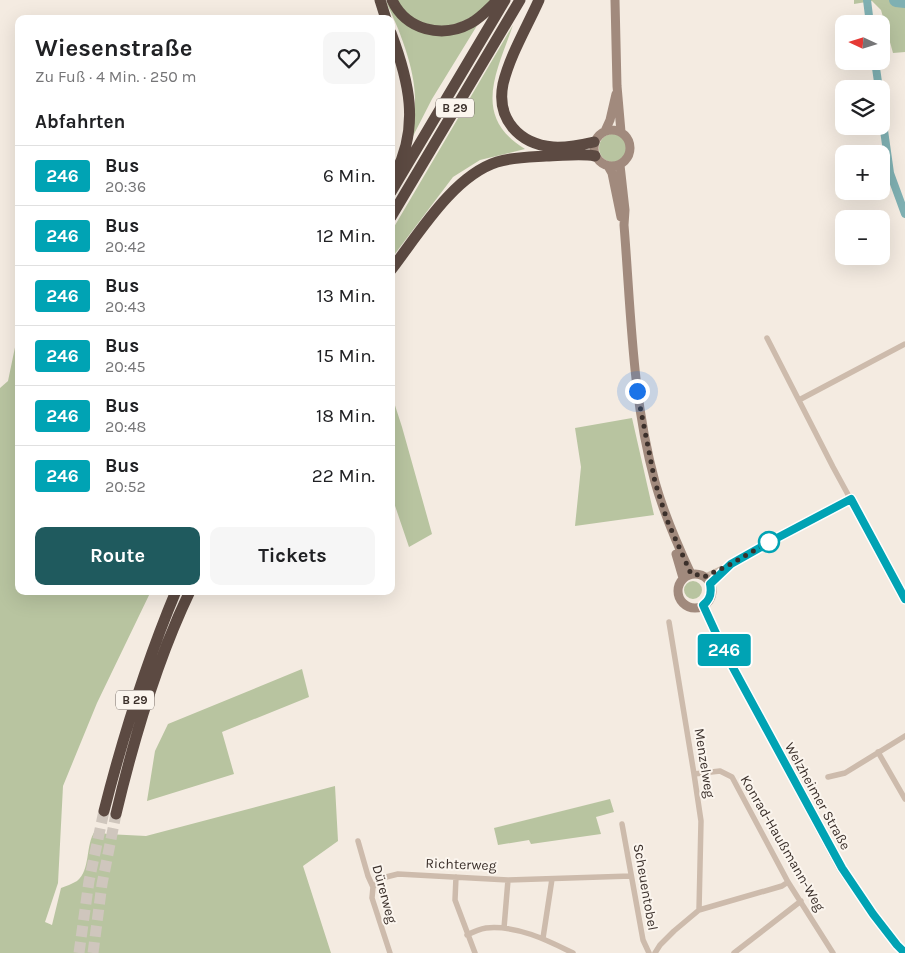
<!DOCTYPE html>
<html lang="de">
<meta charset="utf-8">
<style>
:root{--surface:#fff;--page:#f6f6f6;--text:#202124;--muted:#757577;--line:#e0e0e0;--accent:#1f5a5e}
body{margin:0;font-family:Karla,sans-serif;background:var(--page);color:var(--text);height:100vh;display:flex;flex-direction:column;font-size:19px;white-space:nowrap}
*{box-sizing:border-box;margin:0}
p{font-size:16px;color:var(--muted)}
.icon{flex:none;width:28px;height:28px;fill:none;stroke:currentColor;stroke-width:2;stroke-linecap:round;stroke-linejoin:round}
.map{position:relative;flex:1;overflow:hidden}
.sheet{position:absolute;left:15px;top:15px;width:380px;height:580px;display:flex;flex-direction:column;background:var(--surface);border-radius:10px;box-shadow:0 5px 20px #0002}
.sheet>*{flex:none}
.badge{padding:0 10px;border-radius:4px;font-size:18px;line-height:32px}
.needle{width:32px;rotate:274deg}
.buttons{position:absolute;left:835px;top:15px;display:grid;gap:10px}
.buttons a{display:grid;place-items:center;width:55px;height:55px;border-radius:10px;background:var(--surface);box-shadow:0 5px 20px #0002;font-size:25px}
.you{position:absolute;width:25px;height:25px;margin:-12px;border:4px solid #fff;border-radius:50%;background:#1a73e8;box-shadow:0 0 0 8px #1a73e833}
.map>.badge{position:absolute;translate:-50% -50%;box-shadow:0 0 0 2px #fff}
h2{padding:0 20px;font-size:19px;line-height:45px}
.round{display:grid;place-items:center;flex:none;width:52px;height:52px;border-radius:10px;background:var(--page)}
.summary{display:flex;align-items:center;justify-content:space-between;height:85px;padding:0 20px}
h1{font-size:24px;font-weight:700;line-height:38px}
.action{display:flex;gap:10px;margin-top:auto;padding:10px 20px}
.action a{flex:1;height:58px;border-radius:10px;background:var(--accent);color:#fff;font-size:20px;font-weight:700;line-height:58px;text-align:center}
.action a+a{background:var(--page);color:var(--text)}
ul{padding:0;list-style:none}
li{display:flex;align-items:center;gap:15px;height:60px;padding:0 20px;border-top:1px solid var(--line)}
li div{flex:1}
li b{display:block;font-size:19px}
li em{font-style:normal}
li .badge{min-width:55px;font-weight:700;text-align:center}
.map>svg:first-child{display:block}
.green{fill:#b8c4a0}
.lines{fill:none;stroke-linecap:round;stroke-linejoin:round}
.canal{stroke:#7fb0b2;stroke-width:8}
.river{stroke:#7fb0b2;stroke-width:14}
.highway-tunnel{stroke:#cfc6bd;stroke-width:11;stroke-dasharray:11 5.5;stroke-linecap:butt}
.street{stroke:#cdbbac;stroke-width:5.5}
.secondary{stroke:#a18a7d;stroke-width:9}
.highway{stroke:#5c4a42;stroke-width:11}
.line-casing{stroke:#fff;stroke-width:11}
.line{stroke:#00a3b4;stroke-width:8}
.walk{stroke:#3b302b;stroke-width:5;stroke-dasharray:0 9}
.stop-dot{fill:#fff;stroke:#00a3b4;stroke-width:2.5}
.labels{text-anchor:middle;stroke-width:4;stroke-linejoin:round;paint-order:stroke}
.shield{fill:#fbf5ee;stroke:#756b66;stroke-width:1}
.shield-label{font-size:12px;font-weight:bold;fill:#3b302b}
.street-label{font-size:14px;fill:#3b302b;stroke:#fbf5ee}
</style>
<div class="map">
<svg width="905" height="953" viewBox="0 0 905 953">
<rect width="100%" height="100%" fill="#f4ebe1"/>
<path class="green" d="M385,0L395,14L413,28L478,24L432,99L410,142C412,128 415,113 415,99C415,68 399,28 385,0Z
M397,0H492C473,20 446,34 419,21C415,19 409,17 406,13C402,9 400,4 397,0Z
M854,0H905V52L893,53L881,10L872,1L854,4Z
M513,25C497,72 471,116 525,149L480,160L453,177L391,259V232Z
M599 148a14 14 0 1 1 28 0a14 14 0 1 1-28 0Z
M19,328V591H151L97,703L63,786L58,883L45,922L52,925L61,888C66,886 72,884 77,881C91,870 85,845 95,831L107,834L146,836L335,786L338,841L303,866L331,953H0V388L8,381Z
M391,393L402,427L432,534L409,547L391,494Z
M632,418L654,515L575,526L581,467L575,428Z
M684 590a9 9 0 1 1 18 0a9 9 0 1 1-18 0Z
M302,669L309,697L222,732L234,774L147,801L155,751L168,724Z
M610,799L614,812L596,817L601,834L531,844L529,840L498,845L494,828Z"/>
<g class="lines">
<path class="canal" d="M867,0L870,24
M875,61L879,89
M881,109L890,173L905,214"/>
<path class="river" d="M896,0L905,1"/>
<path class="highway-tunnel" d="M79,953L89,881L104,811
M93,953L102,884L116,814"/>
<path class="street" d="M767,338L833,467L905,599
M799,400L905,344
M704,577L731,564L777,538L851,499
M710,584L727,567
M669,622L694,774L701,821L699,910
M878,752L905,799
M694,774L720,771L732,777L788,882L833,953
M828,777L845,773L905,736
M622,824L643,940L649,953
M358,841L368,876L373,887L372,898L390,953
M456,877L455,900L475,953
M373,887L382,878L398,874L508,880L631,876
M504,928L508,880
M467,935C473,932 480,929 486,928C517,925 547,940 573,953
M543,938L552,879
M655,953L660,945L674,931L699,910L782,886L788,882
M734,953L801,901"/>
<path class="secondary" d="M615,0L617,86L621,132
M594 148a18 18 0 1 1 36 0a18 18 0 1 1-36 0Z
M605,131L610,120L616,94
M620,165L625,210L624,225C631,311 632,398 655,482C664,514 677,544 691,574
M608,166L612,173L621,217
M676,554L683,578
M678 591a17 17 0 1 1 34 0a17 17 0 1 1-34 0Z
M703,605L725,653L841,868L873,914L897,945L905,953"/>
<path class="highway" d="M380,0L386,19
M392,0C406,30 442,39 471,23C482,17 489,8 498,0
M539,0C527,27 510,55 503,84C496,119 519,144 553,147C566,148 581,145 594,142
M391,33C409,81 420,126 395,174
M391,192L505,0
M391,217L520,0
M391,270C418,235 453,176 497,162C513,157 529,157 546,156C562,156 580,153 595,156
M104,811C123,736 146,663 176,591
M116,814C134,738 156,662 190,591"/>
</g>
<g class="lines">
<g class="line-casing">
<path id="line" d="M905,599L851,499L777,538L731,564L710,584C712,593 710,600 703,605L725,653L842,868L873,914L897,945L905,953"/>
</g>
<use href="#line" class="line"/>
<path class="walk" d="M637,391L655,482L667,520L691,574L700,575L704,577L731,564L769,542"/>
</g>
<circle class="stop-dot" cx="769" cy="542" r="10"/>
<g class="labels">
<g class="shield">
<rect x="436" y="98.5" width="38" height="19" rx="4"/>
<rect x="116" y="690.5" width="38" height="19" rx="4"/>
</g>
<g class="shield-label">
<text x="455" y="112">B 29</text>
<text x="135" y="704">B 29</text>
</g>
<g class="street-label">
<text transform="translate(705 763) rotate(81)" y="5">Menzelweg</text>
<text transform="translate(818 796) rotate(61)" y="5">Welzheimer Straße</text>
<text transform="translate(783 843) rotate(60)" y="5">Konrad-Haußmann-Weg</text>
<text transform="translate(461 864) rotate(2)" y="5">Richterweg</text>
<text transform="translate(646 887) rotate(80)" y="5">Scheuentobel</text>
<text transform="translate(385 894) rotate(75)" y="5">Dürerweg</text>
</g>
</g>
</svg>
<div class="buttons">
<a><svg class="needle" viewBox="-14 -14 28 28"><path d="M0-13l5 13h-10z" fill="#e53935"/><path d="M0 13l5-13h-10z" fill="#757577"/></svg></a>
<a><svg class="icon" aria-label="layers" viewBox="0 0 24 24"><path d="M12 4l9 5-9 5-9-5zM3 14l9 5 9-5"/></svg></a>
<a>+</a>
<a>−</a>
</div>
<div class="you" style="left:637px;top:391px"></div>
<b class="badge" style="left:724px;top:650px;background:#00a3b4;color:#fff">246</b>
<section class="sheet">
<div class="summary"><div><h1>Wiesenstraße</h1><p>Zu Fuß · 4 Min. · 250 m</p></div><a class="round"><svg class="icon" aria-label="heart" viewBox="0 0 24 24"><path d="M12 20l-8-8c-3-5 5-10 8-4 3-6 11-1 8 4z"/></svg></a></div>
<h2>Abfahrten</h2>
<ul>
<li><span class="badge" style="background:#00a3b4;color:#fff">246</span><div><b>Bus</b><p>20:36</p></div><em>6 Min.</em></li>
<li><span class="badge" style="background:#00a3b4;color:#fff">246</span><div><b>Bus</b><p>20:42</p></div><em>12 Min.</em></li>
<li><span class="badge" style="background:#00a3b4;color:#fff">246</span><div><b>Bus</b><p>20:43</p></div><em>13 Min.</em></li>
<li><span class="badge" style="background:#00a3b4;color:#fff">246</span><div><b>Bus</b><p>20:45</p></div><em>15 Min.</em></li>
<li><span class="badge" style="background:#00a3b4;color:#fff">246</span><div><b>Bus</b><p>20:48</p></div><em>18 Min.</em></li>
<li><span class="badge" style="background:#00a3b4;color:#fff">246</span><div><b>Bus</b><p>20:52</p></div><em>22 Min.</em></li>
</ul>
<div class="action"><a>Route</a><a>Tickets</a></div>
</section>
</div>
